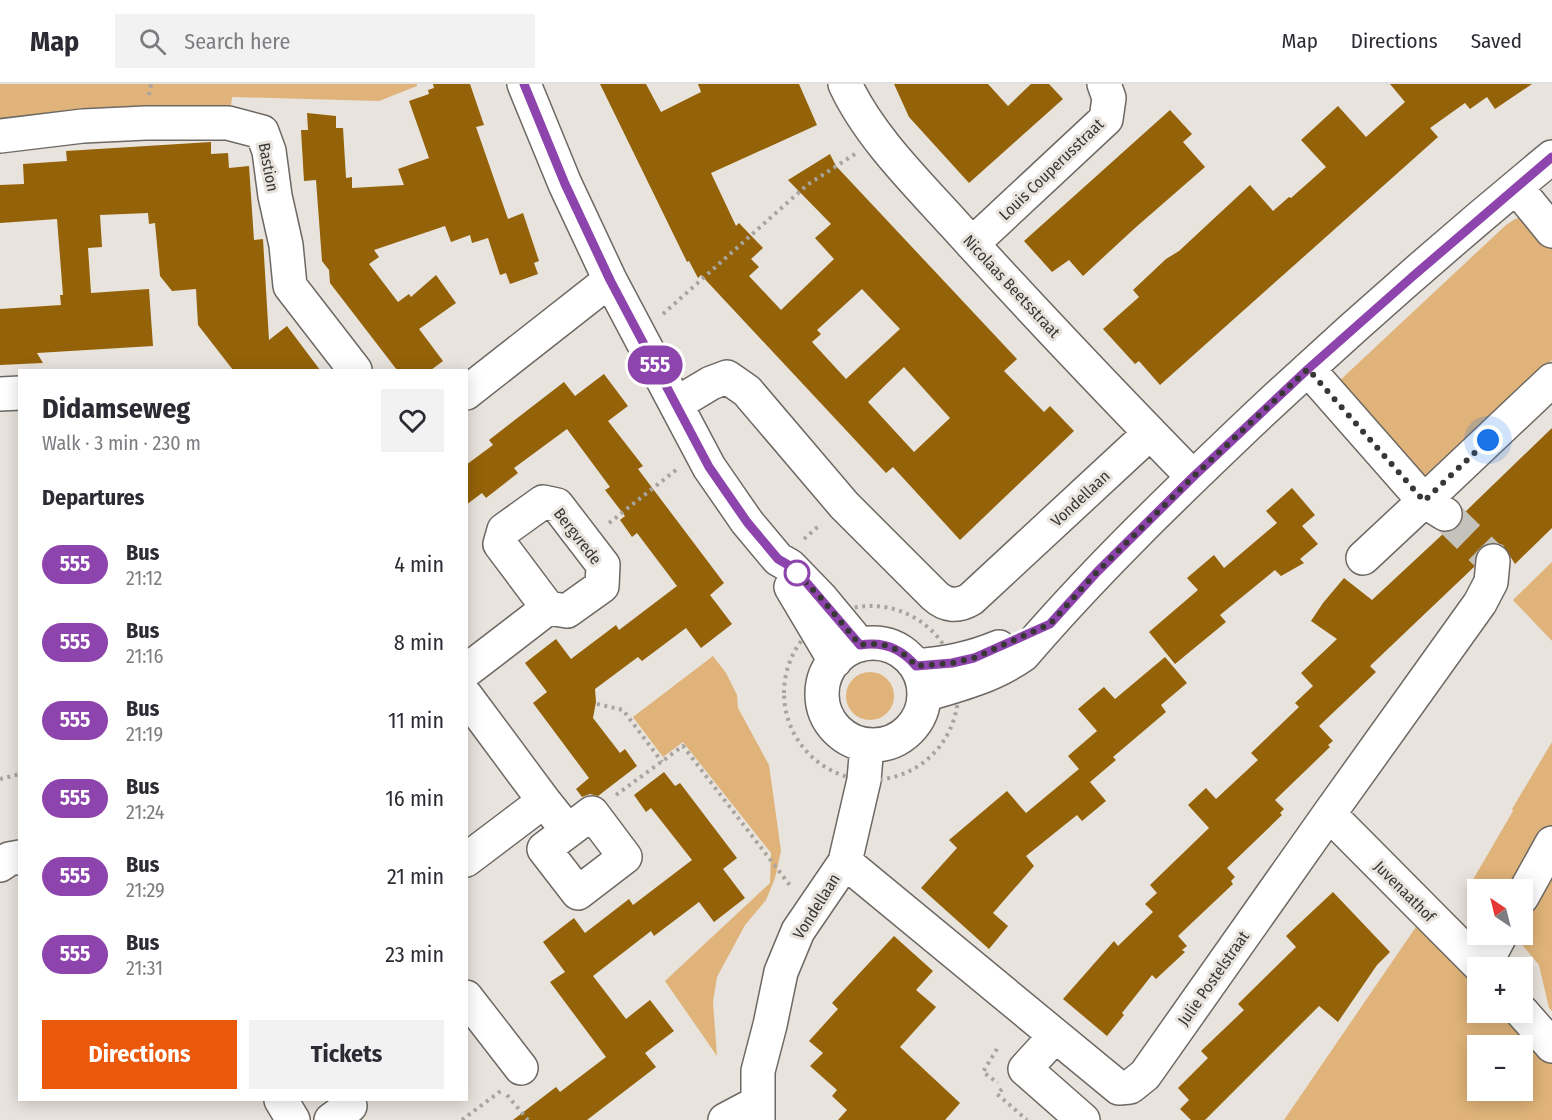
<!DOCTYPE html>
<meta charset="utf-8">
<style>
:root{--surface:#fff;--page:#f2f2f3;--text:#2b2b33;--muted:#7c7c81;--line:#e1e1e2;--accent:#ea580c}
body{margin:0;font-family:"Fira Sans Condensed",sans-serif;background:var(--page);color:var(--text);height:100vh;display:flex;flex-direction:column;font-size:22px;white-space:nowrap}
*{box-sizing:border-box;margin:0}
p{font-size:20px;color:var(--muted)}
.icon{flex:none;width:33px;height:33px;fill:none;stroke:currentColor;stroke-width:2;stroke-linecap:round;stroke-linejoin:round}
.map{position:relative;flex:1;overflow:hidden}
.sheet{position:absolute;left:18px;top:285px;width:450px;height:732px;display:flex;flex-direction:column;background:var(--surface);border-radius:0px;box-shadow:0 3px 15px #0003}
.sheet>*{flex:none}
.badge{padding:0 12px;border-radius:20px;font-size:21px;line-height:39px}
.needle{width:39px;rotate:325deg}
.tools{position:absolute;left:1467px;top:795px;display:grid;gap:12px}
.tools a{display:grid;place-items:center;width:66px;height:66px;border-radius:0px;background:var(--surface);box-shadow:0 3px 15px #0003;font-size:30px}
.you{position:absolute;width:30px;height:30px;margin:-15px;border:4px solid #fff;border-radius:50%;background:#1a73e8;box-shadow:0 0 0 9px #1a73e833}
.map>.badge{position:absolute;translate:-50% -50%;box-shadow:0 0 0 3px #fff}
h2{padding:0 24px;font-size:22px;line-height:54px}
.round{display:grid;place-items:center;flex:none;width:63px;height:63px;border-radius:0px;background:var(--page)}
.summary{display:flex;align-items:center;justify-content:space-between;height:102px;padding:0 24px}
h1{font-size:28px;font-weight:700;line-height:45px}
.cta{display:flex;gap:12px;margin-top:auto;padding:12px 24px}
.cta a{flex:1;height:69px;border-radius:0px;background:var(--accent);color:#fff;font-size:24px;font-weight:700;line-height:69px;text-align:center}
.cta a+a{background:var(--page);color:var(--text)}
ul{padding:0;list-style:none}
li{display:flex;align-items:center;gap:18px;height:78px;padding:0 24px}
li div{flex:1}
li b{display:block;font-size:22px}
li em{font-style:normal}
li .badge{min-width:66px;font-weight:700;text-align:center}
header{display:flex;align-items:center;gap:36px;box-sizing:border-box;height:84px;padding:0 30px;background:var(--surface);border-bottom:2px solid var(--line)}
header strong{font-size:28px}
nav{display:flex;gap:33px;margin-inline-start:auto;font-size:21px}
.search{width:420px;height:54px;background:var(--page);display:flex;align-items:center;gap:15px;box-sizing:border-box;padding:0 21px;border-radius:0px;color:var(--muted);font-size:22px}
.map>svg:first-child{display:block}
.green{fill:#dfb379;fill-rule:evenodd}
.building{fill:#946208;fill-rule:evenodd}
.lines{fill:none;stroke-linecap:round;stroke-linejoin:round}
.minor-tunnel{stroke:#c5c1bb;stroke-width:33;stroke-dasharray:33 16;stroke-linecap:butt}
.minor-casing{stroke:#6d6863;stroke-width:36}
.path{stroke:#a8a49f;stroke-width:4;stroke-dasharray:3 4.5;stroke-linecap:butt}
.minor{stroke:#fff;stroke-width:33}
.line-casing{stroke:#fff;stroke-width:14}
.line{stroke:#8e44ad;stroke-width:9}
.walk{stroke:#393735;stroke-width:6;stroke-dasharray:0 10.8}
.stop-dot{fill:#fff;stroke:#8e44ad;stroke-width:3}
.labels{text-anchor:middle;stroke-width:6;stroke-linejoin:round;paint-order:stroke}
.street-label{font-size:16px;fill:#393735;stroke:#e8e3dc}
</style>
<header>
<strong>Map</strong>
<div class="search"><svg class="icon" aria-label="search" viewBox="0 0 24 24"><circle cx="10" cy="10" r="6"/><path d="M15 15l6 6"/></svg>Search here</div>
<nav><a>Map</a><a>Directions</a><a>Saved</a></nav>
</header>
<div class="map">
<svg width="1552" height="1036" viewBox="0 0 1552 1036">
<rect width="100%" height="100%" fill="#e8e3dc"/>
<path class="green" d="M0,0H417V2L379,17L232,13L230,31L0,41Z
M1526,132L1552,165V276L1490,337L1426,396L1337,299L1506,141L1515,135Z
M1552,478V557L1513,516Z
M713,572L726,589L737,611L738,624L769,681L781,767L775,794L766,816L745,841L717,893L713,918L717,972L665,897L770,799L771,769L683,658L663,673L633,633Z
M846 612a24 24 0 1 1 48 0a24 24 0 1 1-48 0Z
M1552,658V927L1549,924L1539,881L1514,851L1522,850V806H1477L1471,799L1513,727L1512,725Z
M1420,837L1477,898L1478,928L1507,929L1552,976V1036H1284ZM1478,962H1522V1006H1478Z"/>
<path class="building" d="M433,0H470L484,41L476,43L508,135L523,129L539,177L534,179L538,190L510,200L506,189L500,191L488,154L472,159L470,151L451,158L445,142L374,166L379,173L369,180L398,218L409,210L411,213L436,191L456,219L419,245L443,277L431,286H397L330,199L329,186L322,177L316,96L304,97L301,46H308L307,29L336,32V44H343L346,94L352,93V104L404,101L398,85L429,74L409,17L429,10L428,6L434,4Z
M600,0H646L661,28L701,8L698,0H799L817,41L711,89L736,142L739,139L763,164L751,175L759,183L749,192L781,226L834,175L815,154L831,140L788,96L830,70L836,82L1017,275L1004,287L1044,328L1050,322L1074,347L960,456L893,383L886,389L701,191L698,194L689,177L687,178ZM862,205L900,245L846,295L812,258L821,250L817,246ZM904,283L950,334L914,368L868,318Z
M894,0H988L1008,22L1031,0H1049L1063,15L969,99L909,33Z
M1390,0H1532L1495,25L1487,13L1470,25L1465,19L1430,44L1438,53L1160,301L1139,277L1135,280L1103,245L1139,213L1133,206L1166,175L1179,167L1250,101L1273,127L1289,113L1291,114L1326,83L1301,56L1338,22L1366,53L1405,18Z
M1170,26L1192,50L1183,58L1205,83L1135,144L1083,192L1069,176L1052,188L1024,157Z
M211,58V70L228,69L229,84L249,82L254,156L263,155L269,256L287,242L320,286H233L198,241L196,205L172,207L160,192L155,139L149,140L148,129L100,131L102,163L88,164L91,209L149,205L153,262L37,269L43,279L0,281V225L61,221L60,211H63L57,135L0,139V101L24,100L23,80L67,77L66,67Z
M604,290L628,322L608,337L643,382L638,385L724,499L710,511L732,540L701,564L686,544L642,577L638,573L595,605L596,618L593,634L620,669L625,665L637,682L598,712L590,710L582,713L576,705L589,694L533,619L547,608L525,579L556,555L571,575L616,541L619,546L677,502L637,449L632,453L620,436L625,432L605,406L610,403L567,345L514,384L518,389L486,414L482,409L466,421V381L493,361L489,356L564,298L575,312Z
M1552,344V444L1515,480L1503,461L1494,458L1485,460L1477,467L1474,483L1370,582L1376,588L1319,642L1333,657L1328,661L1330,663L1275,716L1284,725L1280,729L1282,731L1227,784L1235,793L1231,797L1233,800L1178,852L1187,862L1182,866L1185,868L1156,895L1152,891L1122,929L1124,931L1107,952L1063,915L1114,857L1118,862L1153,828L1145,820L1157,809L1150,801L1209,744L1188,721L1206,704L1216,715L1258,676L1251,669L1299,623L1295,619L1313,602L1301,589L1337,555L1311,537L1323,519L1344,494L1372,516L1444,449L1453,447L1461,440L1464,429Z
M1292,404L1315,431L1302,442L1318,460L1300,475L1304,479L1281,492L1275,486L1220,531L1226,538L1175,580L1149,548L1198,506L1187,494L1214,471L1224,484L1277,439L1266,427Z
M1165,573L1187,599L1161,621L1166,628L1113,673L1116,676L1090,698L1106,717L1082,737L1077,731L1026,772L1034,782L993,829L1008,842L989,865L921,804L957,764L949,756L1007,707L1026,729L1079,685L1068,672L1097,647L1078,625L1104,603L1115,615Z
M664,688L675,702L680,699L737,774L723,785L745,814L714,838L699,818L654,852L651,847L593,892L626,935L650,916L674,947L645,969L656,983L587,1036H513L556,1003L560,1008L606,973L550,898L565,888L543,858L574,834L585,849L629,815L633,821L692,776L651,724L646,728L634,711Z
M1333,808L1390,868L1377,881L1338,938L1319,922L1205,1036H1191L1180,1025L1189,1016L1178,1004L1208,974L1201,967L1244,926L1238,920L1296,863L1286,852Z
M894,852L933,887L916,906L936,923L900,963L960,1019L945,1036H838L847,1026L832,1012L837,1006L810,982L823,969L809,957L838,925L832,919Z"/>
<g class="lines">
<path class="minor-tunnel" d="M1445,430L1493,477"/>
<g class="minor-casing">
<path id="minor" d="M524,0L565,100L610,196L709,383L747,438L778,475L790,482L821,514L860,561
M845,0C869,52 916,98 954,140C1032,226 1112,310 1193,393
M0,52L83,42L146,39H228L262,48L269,67L275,112L286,161L290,202L355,286
M1516,103L1552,147
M972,160L1106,35L1109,14L1104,0
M1308,285L1424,417L1552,296
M466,309L610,196
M0,310L20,309
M676,320L711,299L727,293L747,307L844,421L935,512C946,522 958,523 971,515L1150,349
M543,418L557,421L603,481L602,502L567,527L548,524L500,460L504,446Z
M1363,474L1424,417L1445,430
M791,503L835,577
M822 610a51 51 0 1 1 102 0a51 51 0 1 1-102 0Z
M916,582C947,579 970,575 999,563
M466,587L548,524
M924,611C959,601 993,592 1023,571C1095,487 1175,410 1255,334C1351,244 1450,157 1552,73
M466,612L544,717L466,776
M544,717L568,747L544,765L578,809L625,773L592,729L568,747
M1329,730L1482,884
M845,778L1119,1004L1130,1003L1145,991L1329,730L1480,519L1491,498L1493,477
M0,781L9,775L20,773
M1522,813L1552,759
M1483,884L1501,850
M466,913L521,984
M1522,928L1552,962
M1055,952L1025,985L1083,1036
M281,1016L293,1036
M331,1036L350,1022L345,1016
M725,1036L757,1019
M758,1036V987L770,941L781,888L798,847L845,778L864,696L867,661"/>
</g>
<path class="path" d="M149,11L151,0
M663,230L807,101L855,70
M609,439L676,386
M804,455L821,440
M784 609a87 87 0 1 1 174 0a87 87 0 1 1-174 0Z
M597,620L623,626L662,678
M0,695L20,690
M616,711L683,662L792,804
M997,965L983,988L998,999
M1002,1005L997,1010L1027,1036
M507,1011L528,1036
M462,1036L502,1006"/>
<use href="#minor" class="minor"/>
</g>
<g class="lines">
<g class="line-casing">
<path id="line" d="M524,0L565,100L610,196L709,383L747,438L778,475L790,482L806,498L860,561C883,557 901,564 916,582L952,579L974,574L1050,540L1097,488L1193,393L1308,285L1412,193L1552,73"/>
</g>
<use href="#line" class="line"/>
<path class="walk" d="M797,489L790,482L821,514L860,561C883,557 901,564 916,582L952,579L974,574L1050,540L1097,488L1193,393L1308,285L1424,417L1488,356"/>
</g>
<circle class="stop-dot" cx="797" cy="489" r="12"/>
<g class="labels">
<g class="street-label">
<text transform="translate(269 83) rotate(79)" y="6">Bastion</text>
<text transform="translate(1051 85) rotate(-44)" y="6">Louis Couperusstraat</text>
<text transform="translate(1012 202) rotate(47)" y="6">Nicolaas Beetsstraat</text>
<text transform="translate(1080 414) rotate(-43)" y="6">Vondellaan</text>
<text transform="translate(578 452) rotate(52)" y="6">Bergvrede</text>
<text transform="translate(1405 807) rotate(45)" y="6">Juvenaathof</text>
<text transform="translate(816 822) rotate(-58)" y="6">Vondellaan</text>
<text transform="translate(1213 894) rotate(-55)" y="6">Julie Postelstraat</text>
</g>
</g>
</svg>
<div class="tools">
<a><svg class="needle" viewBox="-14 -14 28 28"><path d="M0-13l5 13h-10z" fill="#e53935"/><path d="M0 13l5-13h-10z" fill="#7c7c81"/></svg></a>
<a>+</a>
<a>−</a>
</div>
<div class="you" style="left:1488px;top:356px"></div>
<b class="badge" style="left:655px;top:281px;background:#8e44ad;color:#fff">555</b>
<section class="sheet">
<div class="summary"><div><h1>Didamseweg</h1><p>Walk · 3 min · 230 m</p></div><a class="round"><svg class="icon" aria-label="heart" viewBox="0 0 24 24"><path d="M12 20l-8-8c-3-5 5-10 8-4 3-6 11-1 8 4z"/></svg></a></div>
<h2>Departures</h2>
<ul>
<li><span class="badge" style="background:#8e44ad;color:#fff">555</span><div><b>Bus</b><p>21:12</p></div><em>4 min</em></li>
<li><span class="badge" style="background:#8e44ad;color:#fff">555</span><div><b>Bus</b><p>21:16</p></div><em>8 min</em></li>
<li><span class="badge" style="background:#8e44ad;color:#fff">555</span><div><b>Bus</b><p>21:19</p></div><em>11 min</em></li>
<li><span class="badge" style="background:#8e44ad;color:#fff">555</span><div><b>Bus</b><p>21:24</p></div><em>16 min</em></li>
<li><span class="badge" style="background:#8e44ad;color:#fff">555</span><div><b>Bus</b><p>21:29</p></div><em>21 min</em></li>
<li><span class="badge" style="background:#8e44ad;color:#fff">555</span><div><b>Bus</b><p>21:31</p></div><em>23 min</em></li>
</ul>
<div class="cta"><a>Directions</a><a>Tickets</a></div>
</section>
</div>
